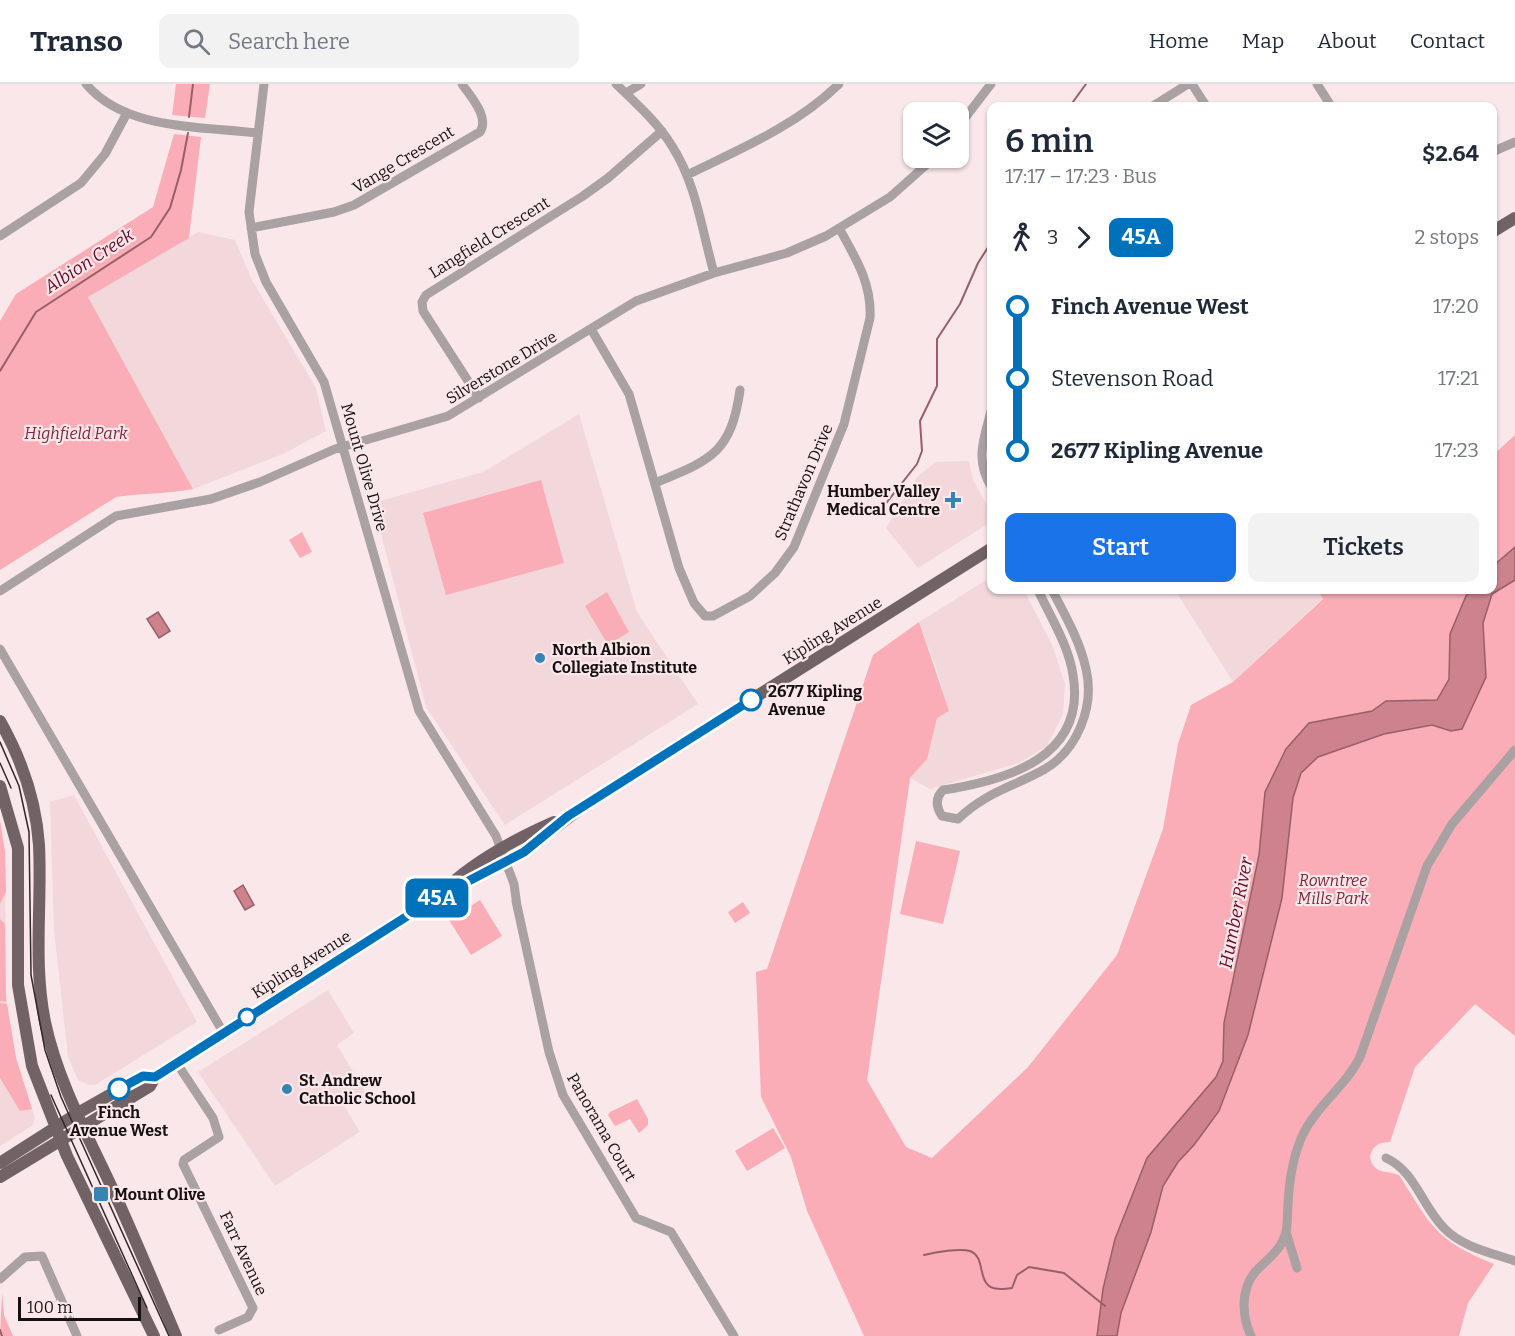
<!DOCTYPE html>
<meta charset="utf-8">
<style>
:root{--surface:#fff;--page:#f2f2f3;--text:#1f2937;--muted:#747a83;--line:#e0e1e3;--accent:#1a73e8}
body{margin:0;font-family:Bitter,serif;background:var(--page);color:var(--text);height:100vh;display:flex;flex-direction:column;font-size:22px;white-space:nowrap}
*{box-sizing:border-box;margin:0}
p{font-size:20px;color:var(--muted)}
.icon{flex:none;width:33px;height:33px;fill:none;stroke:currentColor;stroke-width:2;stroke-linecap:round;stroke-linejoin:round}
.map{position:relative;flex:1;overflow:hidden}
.details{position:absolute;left:987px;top:18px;width:510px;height:492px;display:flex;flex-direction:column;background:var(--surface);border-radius:12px;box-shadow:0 2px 4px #0004}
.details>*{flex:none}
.badge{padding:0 12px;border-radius:9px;font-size:21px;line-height:39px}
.buttons{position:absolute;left:903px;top:18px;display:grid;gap:12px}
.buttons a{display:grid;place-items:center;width:66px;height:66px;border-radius:12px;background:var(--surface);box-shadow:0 2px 4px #0004;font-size:30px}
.scale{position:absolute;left:18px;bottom:15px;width:123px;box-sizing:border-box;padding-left:6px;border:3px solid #161010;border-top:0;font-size:16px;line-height:21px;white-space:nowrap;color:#161010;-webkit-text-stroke:4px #fae7e9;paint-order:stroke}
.map>.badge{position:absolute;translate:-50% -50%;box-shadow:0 0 0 3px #fff}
.legs{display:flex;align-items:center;gap:9px;height:66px;padding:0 18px;font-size:20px}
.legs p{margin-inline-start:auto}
.headline{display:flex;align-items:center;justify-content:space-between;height:102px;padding:0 18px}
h1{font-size:33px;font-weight:600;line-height:45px}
.cta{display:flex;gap:12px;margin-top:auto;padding:12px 18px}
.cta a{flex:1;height:69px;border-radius:12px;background:var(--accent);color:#fff;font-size:24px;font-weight:600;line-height:69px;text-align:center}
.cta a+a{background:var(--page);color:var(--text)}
ul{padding:0 18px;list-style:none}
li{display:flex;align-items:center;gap:21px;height:72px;font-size:22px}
li i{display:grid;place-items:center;width:9px;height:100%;margin:0 8px;background:currentColor}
li i::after{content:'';width:15px;height:15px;margin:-8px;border:4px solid;border-radius:50%;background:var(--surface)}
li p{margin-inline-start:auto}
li:first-child i{background:linear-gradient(#0000 50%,currentColor 0)}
li:last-child i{background:linear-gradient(currentColor 50%,#0000 0)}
header{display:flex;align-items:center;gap:36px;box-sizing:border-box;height:84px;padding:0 30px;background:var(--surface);border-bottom:2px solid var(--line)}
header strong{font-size:28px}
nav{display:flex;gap:33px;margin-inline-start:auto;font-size:21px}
.search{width:420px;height:54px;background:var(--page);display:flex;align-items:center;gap:15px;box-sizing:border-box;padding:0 21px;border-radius:12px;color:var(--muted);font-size:22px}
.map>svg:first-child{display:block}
.built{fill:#f3d8db}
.green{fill:#faacb7}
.water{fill:#ce828e;stroke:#976068;stroke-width:1.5}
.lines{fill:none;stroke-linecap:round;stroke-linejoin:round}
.stream{stroke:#976068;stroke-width:2}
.minor{stroke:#a9a1a2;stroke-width:9}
.major{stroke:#716365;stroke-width:12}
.tram{stroke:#302829;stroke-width:1.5}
.line-1-casing{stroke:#fff;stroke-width:14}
.line-1{stroke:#0072bc;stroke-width:9}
.poi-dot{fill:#3684b6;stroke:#fae7e9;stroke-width:2}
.stop-1-dot{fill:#fff;stroke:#0072bc;stroke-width:3}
.labels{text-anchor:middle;stroke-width:4.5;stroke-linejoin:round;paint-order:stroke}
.street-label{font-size:16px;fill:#161010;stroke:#fae7e9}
.park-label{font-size:16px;font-style:italic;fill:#81263c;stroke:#fae7e9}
.poi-label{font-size:16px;font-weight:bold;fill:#161010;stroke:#fae7e9;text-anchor:start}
.stop-label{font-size:16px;font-weight:bold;fill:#161010;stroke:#fae7e9;text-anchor:start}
.water-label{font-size:18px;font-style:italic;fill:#690c29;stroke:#fae7e9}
</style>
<header>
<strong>Transo</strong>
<div class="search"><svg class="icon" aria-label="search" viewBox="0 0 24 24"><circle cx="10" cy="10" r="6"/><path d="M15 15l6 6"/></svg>Search here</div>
<nav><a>Home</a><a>Map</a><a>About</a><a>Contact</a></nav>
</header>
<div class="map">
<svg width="1515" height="1252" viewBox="0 0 1515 1252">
<rect width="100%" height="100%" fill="#fae7e9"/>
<path class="built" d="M198,148L235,156L252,196L316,304L326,347L283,370L193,405L88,213Z
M579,330L637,528L698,620L505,741L426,623L373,419L483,388Z
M969,377L973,396L991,428V438L918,484L886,444L917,393L936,378Z
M991,493L992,506H1024L1053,563L1065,600L1063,630L1047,662L1019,679L930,705L910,694L927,675L937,634L948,627L937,586L919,538Z
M1175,506H1318L1323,514L1233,598Z
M74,711L197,938L95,1001H89L78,996L68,973L54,846L50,718Z
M0,737L5,768L6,913L16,974L35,1034L33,1041L0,1062Z
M328,906L354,949L337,961L366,1009L345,1023L360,1048L275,1102L198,988Z"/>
<path class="green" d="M176,0H210L205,34L172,31Z
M174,50L201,53L189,154L88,213L193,405C167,410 142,409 116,413L0,486V237L16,210L153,123Z
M1515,351V952L1475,920L1415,983L1390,1058C1379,1058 1372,1062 1370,1073C1374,1091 1386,1086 1399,1091C1432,1143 1435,1156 1494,1180L1468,1219L1459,1252H864L807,1127L791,1073L761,1013L756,888L767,885L873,571L919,538L949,627L937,634L927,675L910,694L867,996L906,1063L932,1074L1028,983L1117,871L1163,745L1178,660L1191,621L1233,598L1323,515L1318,506H1492L1493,371Z
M541,396L564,479L446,511L423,429Z
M302,448L312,468L300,474L289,456Z
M607,508L629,548L608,561L585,522Z
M0,737L5,768L6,808L0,820Z
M916,757L960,767L943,840L900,830Z
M480,816L502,852L471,871L449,836Z
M743,818L750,829L735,839L728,828Z
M0,835L5,840L6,918L0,917Z
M0,919L7,920L16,974L32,1025L20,1027L0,994Z
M637,1015L648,1035V1041L639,1049L630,1035L615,1042L608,1031L610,1028Z
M773,1044L785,1064L747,1087L735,1067Z
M2,1209L4,1231L13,1252H0Z"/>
<path class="water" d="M1515,463V496L1492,510L1483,539L1486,593L1462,645L1451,647L1432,641L1384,650L1318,673L1301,689L1293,714L1282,814L1248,951L1219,1027L1194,1061L1178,1078L1163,1102L1151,1148L1121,1229L1117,1252H1097L1103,1205L1115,1155L1147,1074L1216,993L1223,977L1224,939L1259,771L1265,708L1286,665L1309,639L1372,627L1386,617L1437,616L1449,595L1450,550L1466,512L1472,506H1492L1493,482Z
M158,528L170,547L159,554L147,535Z
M243,801L254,821L245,826L234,807Z"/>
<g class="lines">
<path class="stream" d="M1070,22L1086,0
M189,33L193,0
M0,287L36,228L151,153L170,124L181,86L188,49
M876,432L917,380L922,367L920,337L937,302V255L960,220L978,179L992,157
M924,1171C936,1168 960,1164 970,1167C991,1175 969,1212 1012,1204L1017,1191L1029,1183L1064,1189L1105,1222
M0,1246L2,1252"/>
<path class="minor" d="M86,0C125,47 203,42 257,49
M264,0L249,128L255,170L266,198L324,298L419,627L496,752L514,800L517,822
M616,0C636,19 658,39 672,62C696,99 702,147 714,189
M1192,0L1206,22
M1317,0L1331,22
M626,9L641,0
M1153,22L1188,0
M958,43L991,0
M1492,68L1515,58
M687,91C740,65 796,42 839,0
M251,144L334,128L354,121L480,48C490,33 470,12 462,0
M0,152L81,99L105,70L127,29
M591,245L629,310L679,484L694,519L705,532H713L750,512L775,489L794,463L844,340L870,234C872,199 855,173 839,144
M479,314L423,227L422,218L426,211L583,112L608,94L662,47
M992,324C984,354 974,376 992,404
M655,399C710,376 731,370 740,306
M1038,506C1050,532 1069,562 1073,591C1087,673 1008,696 943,706C935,714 936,723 942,732L958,735C986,708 1013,703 1045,685C1077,666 1095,623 1086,585C1080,557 1065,531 1052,506
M0,507L116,432L211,415L260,398L335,365L448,332L636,217L714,189L787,169L826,152L890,113L934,74
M0,565L223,948
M516,817L549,968L563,1011L636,1134L671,1148L734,1252
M176,978L213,1034L219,1053L184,1076L183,1080L253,1224L248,1233L219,1246
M1386,1074C1415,1087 1422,1122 1444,1144C1462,1163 1492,1169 1515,1177
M1286,1148L1297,1184
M0,1195L25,1173L42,1172L77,1252
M1251,1252C1242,1233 1240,1205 1256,1187C1268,1174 1281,1167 1286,1148C1288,1140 1287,1130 1288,1121C1289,1097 1293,1072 1303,1050C1318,1020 1346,1002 1360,973L1427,782L1452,740L1515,666"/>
<path class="major" d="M1492,148L1515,134
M0,637C22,676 36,716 39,761C42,821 33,879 45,938C57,996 88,1052 113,1106C135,1154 155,1203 176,1252
M0,702L18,764V901L32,982L67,1072L154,1252
M440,810C471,779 513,756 554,738
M0,1079L78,1029L143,992L155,993
M0,1093L150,1002L155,993L434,815L523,768L592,716L992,464"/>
<path class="tram" d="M0,658L19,702L29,748L31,891L45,966L61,1013L169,1252
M0,679L11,704
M51,1011L147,1224"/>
</g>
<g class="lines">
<g class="line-1-casing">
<path id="line-1" d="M119,1005L143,992L155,993L434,815L524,768L568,732L751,616"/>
</g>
<use href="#line-1" class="line-1"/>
</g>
<g class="poi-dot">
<path d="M950 407h6v6h6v6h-6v6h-6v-6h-6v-6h6z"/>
<circle cx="540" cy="574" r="6"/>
<circle cx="287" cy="1005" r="6"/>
<rect x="93" y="1102" width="16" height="16" rx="3"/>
</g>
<g class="stop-1-dot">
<circle cx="751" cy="616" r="10"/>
<circle cx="247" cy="933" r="8"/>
<circle cx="119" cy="1005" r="10"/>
</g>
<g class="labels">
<g class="street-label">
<text transform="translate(403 75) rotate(-31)" y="6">Vange Crescent</text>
<text transform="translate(489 153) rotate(-32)" y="6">Langfield Crescent</text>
<text transform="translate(501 283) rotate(-31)" y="6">Silverstone Drive</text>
<text transform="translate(365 383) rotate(74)" y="6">Mount Olive Drive</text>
<text transform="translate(803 398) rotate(-67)" y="6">Strathavon Drive</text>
<text transform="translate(832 546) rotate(-32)" y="6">Kipling Avenue</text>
<text transform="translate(301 880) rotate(-32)" y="6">Kipling Avenue</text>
<text transform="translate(602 1043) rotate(60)" y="6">Panorama Court</text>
<text transform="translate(244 1169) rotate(65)" y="6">Farr Avenue</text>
</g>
<g class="park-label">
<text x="76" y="355">Highfield Park</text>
<text x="1333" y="802">Rowntree<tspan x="1333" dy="18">Mills Park</tspan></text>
</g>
<g class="poi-label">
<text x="940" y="413" text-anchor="end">Humber Valley<tspan x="940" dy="18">Medical Centre</tspan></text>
<text x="552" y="571">North Albion<tspan x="552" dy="18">Collegiate Institute</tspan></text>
<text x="299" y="1002">St. Andrew<tspan x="299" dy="18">Catholic School</tspan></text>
<text x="114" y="1116">Mount Olive</text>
</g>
<g class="stop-label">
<text x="768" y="613">2677 Kipling<tspan x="768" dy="18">Avenue</tspan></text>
<text x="119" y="1034" text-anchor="middle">Finch<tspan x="119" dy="18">Avenue West</tspan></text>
</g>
<g class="water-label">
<text transform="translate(89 177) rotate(-33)" y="6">Albion Creek</text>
<text transform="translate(1236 829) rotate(-79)" y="6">Humber River</text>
</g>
</g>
</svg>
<div class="buttons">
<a><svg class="icon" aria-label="layers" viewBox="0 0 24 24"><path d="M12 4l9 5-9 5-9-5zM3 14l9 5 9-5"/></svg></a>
</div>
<div class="scale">100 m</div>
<b class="badge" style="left:437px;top:814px;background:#0072bc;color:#fff">45A</b>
<section class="details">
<div class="headline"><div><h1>6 min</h1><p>17:17 – 17:23 · Bus</p></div><b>$2.64</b></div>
<div class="legs"><svg class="icon" aria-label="walk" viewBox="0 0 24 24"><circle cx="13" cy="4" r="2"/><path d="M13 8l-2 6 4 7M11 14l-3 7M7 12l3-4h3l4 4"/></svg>3<svg class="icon" aria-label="forward" viewBox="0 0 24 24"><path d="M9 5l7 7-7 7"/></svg><b class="badge" style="background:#0072bc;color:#fff">45A</b><p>2 stops</p></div>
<ul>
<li><i style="color:#0072bc"></i><b>Finch Avenue West</b><p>17:20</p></li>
<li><i style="color:#0072bc"></i><span>Stevenson Road</span><p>17:21</p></li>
<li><i style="color:#0072bc"></i><b>2677 Kipling Avenue</b><p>17:23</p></li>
</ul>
<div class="cta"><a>Start</a><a>Tickets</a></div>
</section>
</div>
